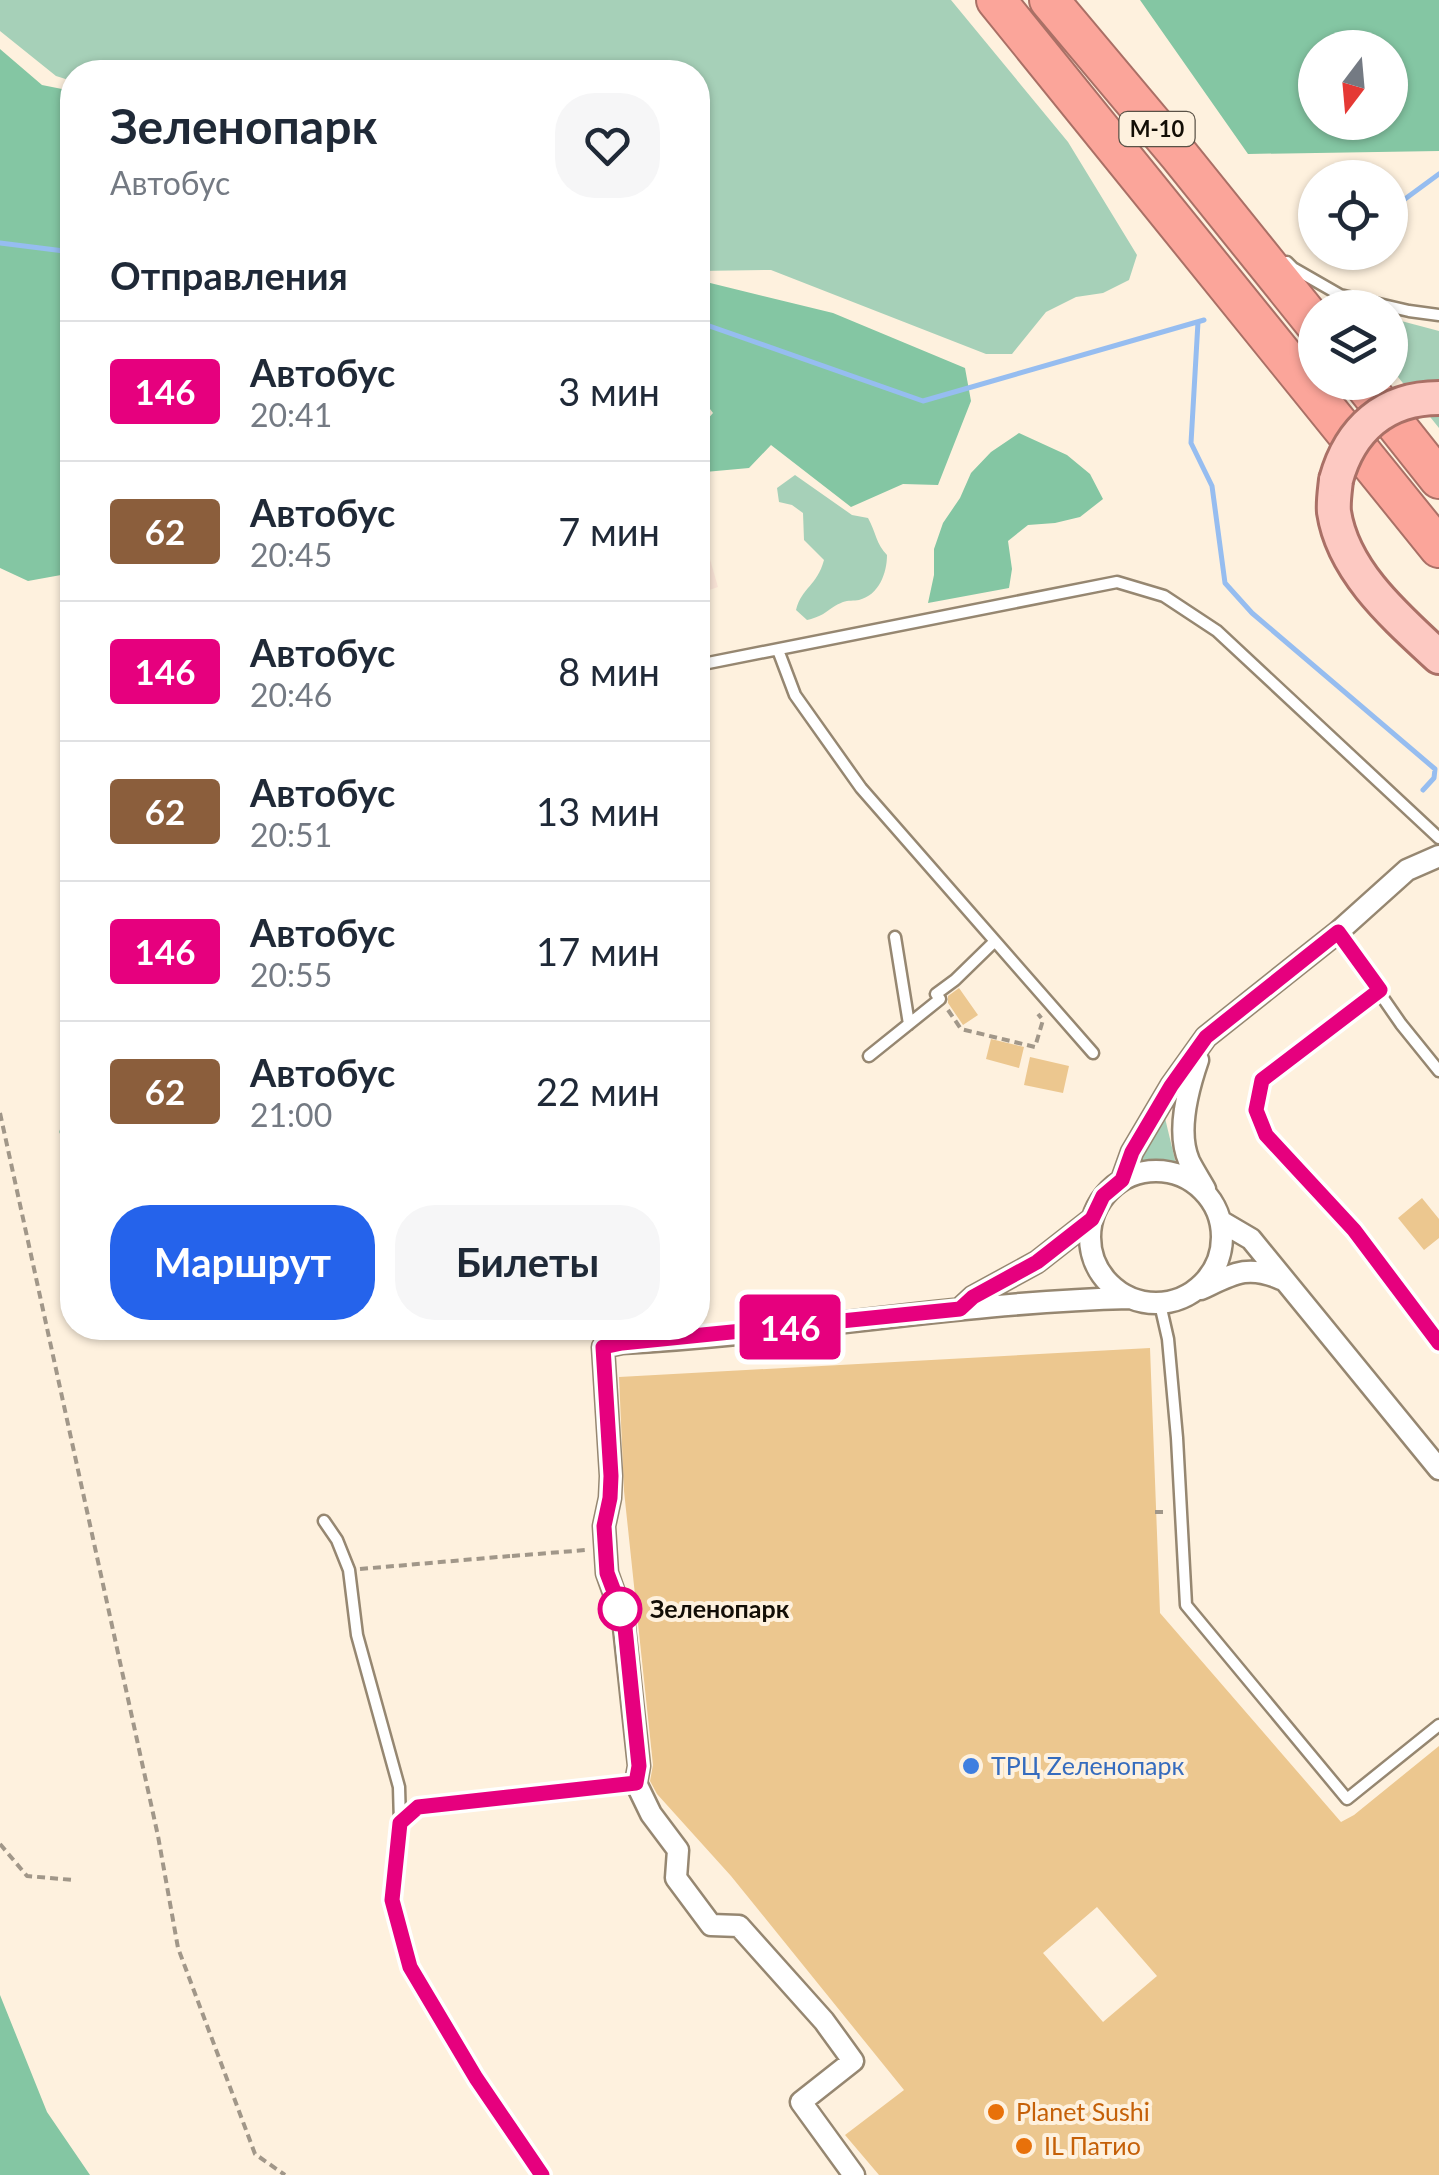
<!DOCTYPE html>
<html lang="ru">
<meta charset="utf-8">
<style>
:root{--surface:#fff;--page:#f6f6f7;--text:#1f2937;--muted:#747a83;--line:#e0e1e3;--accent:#2563eb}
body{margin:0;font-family:Lato,sans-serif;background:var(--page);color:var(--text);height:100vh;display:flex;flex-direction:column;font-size:38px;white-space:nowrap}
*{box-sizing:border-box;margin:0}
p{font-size:32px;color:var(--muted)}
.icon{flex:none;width:55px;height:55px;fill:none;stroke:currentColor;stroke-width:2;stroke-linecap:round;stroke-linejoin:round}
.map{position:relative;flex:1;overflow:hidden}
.details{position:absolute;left:60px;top:60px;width:650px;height:1280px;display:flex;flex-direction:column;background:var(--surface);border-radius:40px;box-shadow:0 2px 8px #0004}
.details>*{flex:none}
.badge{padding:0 20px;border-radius:8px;font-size:35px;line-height:65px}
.needle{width:65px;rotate:196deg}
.controls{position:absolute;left:1298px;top:30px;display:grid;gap:20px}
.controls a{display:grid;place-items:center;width:110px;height:110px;border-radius:50%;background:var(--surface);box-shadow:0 2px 8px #0004;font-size:50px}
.map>.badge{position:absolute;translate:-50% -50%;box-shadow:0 0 0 5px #fff}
h2{padding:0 50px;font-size:38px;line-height:90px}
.round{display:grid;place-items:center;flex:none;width:105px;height:105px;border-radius:40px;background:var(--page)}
.headline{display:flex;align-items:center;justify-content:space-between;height:170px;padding:0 50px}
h1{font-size:48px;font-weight:700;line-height:75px}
.cta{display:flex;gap:20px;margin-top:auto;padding:20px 50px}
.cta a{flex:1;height:115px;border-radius:40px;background:var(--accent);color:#fff;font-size:40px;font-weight:700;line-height:115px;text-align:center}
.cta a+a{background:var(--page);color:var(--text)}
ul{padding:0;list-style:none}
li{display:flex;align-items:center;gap:30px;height:140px;padding:0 50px;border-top:2px solid var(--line)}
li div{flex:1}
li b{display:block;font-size:38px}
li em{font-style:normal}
li .badge{min-width:110px;font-weight:700;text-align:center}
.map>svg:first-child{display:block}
.industrial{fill:#fae4d7}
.green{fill:#a6d0b8}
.forest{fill:#84c6a3;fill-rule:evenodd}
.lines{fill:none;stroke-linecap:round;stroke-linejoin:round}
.stream{stroke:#96bdf0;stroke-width:5}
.building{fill:#ecc78f;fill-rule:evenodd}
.lane-casing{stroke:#968771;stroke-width:15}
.street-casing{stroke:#968771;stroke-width:25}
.primary-casing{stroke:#aa7066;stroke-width:38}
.highway-casing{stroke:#aa7066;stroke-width:42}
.path{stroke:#a19789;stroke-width:4;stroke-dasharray:8 5;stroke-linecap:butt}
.lane{stroke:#fff;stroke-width:10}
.street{stroke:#fff;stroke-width:20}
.primary{stroke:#fdc9c2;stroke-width:32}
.highway{stroke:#fba59a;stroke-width:38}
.primary-bridge-casing{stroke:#aa7066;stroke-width:38;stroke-linecap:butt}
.primary-bridge{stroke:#fdc9c2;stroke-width:32}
.line-casing{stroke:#fff;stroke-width:22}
.line{stroke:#e6007e;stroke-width:15}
.stop-dot{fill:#fff;stroke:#e6007e;stroke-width:5}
.shop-dot{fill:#3f7fe0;stroke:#fef1de;stroke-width:4}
.food-dot{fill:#e8710a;stroke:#fef1de;stroke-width:4}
.labels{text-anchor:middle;stroke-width:8;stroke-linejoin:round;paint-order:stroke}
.shield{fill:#fef1de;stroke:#5a5247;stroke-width:2.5}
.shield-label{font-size:22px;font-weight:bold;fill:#130e06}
.stop-label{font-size:25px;font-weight:bold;fill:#130e06;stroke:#fef1de;text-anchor:start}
.shop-label{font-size:25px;fill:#366cbe;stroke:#fef1de;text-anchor:start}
.food-label{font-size:25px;fill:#c56008;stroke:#fef1de;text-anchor:start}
</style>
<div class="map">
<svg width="1439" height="2175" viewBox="0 0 1439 2175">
<rect width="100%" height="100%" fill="#fef1de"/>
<path class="industrial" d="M698,518L718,587L698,594Z"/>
<path class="green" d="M0,0H951L1068,142L1137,255L1129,280L1103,293L1076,297L1046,312L1012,354H986L771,270L698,271V72H72V81L56,76L0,31Z
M1390,318L1439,331V428L1390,367Z
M795,475L852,515L868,518C876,532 876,544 887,555C887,573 879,595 859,600C854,601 848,600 843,602C828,608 826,616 807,620L796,610C802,587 817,586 824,560L804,540L803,513L792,505L779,502L777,488Z
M72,1101V1156L59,1132L68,1107Z
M1165,1118L1176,1164L1137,1163Z"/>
<path class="forest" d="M1140,0H1439V151L1248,154ZM1315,48H1390V122H1315Z
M0,49L42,85L72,91V573L28,581L0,568Z
M698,280L833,313L965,368L971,401L938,485L903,484L851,507L771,445L749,468L705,472L698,459V430L713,413L698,393Z
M1019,433L1067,455L1090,474L1103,499L1080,517L1055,523L1028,525L1008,541L1012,569L1009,588L928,603L934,575V549L943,523L960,498L971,473L991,452Z
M0,1995L47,2112L90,2175H0Z"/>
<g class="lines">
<path class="stream" d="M1390,210L1439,174
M0,243L72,252
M698,322L923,401L1204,320
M1198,322L1191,443L1212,486L1225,583L1252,613L1435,769L1434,778L1423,790"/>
</g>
<path class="building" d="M959,988L978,1015L963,1025L948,1003V996Z
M991,1039L1024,1047L1019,1068L986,1059Z
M1030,1057L1069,1066L1063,1093L1024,1085Z
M1422,1198L1439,1219V1238L1424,1250L1398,1218Z
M1150,1348L1160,1613L1341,1822L1354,1815L1439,1746V2175H879L845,2135L904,2090L731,1876L657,1794L650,1781L653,1765L624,1491L619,1377ZM1097,1907L1157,1976L1103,2022L1043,1953Z"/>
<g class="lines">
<g class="lane-casing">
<path id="lane" d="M1287,262L1293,268L1340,295L1409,311L1439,315
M698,571L701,583L698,584
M778,650L795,695L861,788L1093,1053
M698,665L1117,582L1164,596L1217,631L1439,838
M1338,933L1401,1024L1439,1071
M895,937L909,1024
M1380,990L1261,1080L1256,1110L1266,1135L1354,1231L1439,1343
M869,1056L940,999L936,994L955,980L995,941
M1160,1304L1168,1339L1177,1438L1186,1605L1347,1799L1439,1725
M324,1521L337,1540L349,1570L357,1635L399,1787L400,1823L392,1900L410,1967L476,2078L541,2175
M400,1823L418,1807L636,1783"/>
</g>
<g class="street-casing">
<path id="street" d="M1198,1060C1188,1089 1176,1131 1189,1161C1194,1171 1200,1180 1205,1189
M1090 1237a66 66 0 1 1 132 0a66 66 0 1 1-132 0Z
M1122,1180L1132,1152L1171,1086L1206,1037L1338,932L1407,870L1439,856
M1222,1222L1251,1239L1439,1469
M1201,1289C1233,1274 1247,1264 1281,1279
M960,1309L973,1297L1037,1262L1092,1219
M854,2175L801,2102L853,2061L824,2021L739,1926L711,1925L676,1878L678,1850L651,1814L636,1783L639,1766L623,1618L607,1573L604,1526L610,1498L611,1476L603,1347L622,1343C792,1334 960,1302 1130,1298"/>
</g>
<g class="primary-casing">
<path id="primary" d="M1336,480C1335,490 1333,502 1334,512C1343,572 1397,618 1439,657"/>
</g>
<g class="highway-casing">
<path id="highway" d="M996,0L1439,548
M1049,0L1179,155L1315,324
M1362,382L1439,479"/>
</g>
<path class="path" d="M948,1010L961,1029L1035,1047L1043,1020L1038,1014
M0,1113L158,1836L178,1948L255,2154L285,2175
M1155,1512H1167
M512,1556L586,1550
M360,1569L510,1556
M0,1844L27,1876L73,1880"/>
<use href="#lane" class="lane"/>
<use href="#street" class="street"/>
<use href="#primary" class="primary"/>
<use href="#highway" class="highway"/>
<g class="primary-bridge-casing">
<path id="primary-bridge" d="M1336,480C1350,429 1385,398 1439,398"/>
</g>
<use href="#primary-bridge" class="primary-bridge"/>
</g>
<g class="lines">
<g class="line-casing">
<path id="line" d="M542,2175L476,2078L410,1967L392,1900L400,1823L418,1807L636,1783L639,1766L624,1618L607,1573L604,1526L610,1498L611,1476L603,1347L622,1343L960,1309L973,1297L1037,1262L1092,1219L1103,1196L1122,1180L1132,1152L1171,1086L1206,1037L1338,932L1380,990L1262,1080L1256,1110L1266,1135L1354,1230L1439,1343"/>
</g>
<use href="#line" class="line"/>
</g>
<circle class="stop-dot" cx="620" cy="1609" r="20"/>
<circle class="shop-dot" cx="971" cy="1766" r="10"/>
<g class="food-dot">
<circle cx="996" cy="2112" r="10"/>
<circle cx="1024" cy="2146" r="10"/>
</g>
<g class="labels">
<rect class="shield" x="1119.5" y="112" width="75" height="34" rx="8"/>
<g class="shield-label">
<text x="1157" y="137">М-10</text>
</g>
<g class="stop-label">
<text x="650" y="1618">Зеленопарк</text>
</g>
<g class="shop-label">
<text x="991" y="1775">ТРЦ Zеленопарк</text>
</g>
<g class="food-label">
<text x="1016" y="2121">Planet Sushi</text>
<text x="1044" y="2155">IL Патио</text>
</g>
</g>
</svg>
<div class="controls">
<a><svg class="needle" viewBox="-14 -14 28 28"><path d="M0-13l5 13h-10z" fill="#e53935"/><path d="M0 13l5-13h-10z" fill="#747a83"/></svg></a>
<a><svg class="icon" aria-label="locate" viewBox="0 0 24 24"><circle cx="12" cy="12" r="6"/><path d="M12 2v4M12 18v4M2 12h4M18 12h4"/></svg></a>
<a><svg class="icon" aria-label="layers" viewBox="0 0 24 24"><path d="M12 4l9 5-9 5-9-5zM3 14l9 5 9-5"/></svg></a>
</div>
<b class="badge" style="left:790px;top:1327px;background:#e6007e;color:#fff">146</b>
<section class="details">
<div class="headline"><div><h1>Зеленопарк</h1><p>Автобус</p></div><a class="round"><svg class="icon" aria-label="heart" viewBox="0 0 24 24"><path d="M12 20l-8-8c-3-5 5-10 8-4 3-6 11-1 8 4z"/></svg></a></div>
<h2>Отправления</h2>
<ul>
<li><span class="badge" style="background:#e6007e;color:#fff">146</span><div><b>Автобус</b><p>20:41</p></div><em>3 мин</em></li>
<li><span class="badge" style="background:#8b5e3c;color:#fff">62</span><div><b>Автобус</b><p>20:45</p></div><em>7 мин</em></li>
<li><span class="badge" style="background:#e6007e;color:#fff">146</span><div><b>Автобус</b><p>20:46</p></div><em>8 мин</em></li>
<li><span class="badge" style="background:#8b5e3c;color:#fff">62</span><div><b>Автобус</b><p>20:51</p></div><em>13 мин</em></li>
<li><span class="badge" style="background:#e6007e;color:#fff">146</span><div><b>Автобус</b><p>20:55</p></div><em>17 мин</em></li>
<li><span class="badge" style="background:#8b5e3c;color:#fff">62</span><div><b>Автобус</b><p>21:00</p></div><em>22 мин</em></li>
</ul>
<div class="cta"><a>Маршрут</a><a>Билеты</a></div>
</section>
</div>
